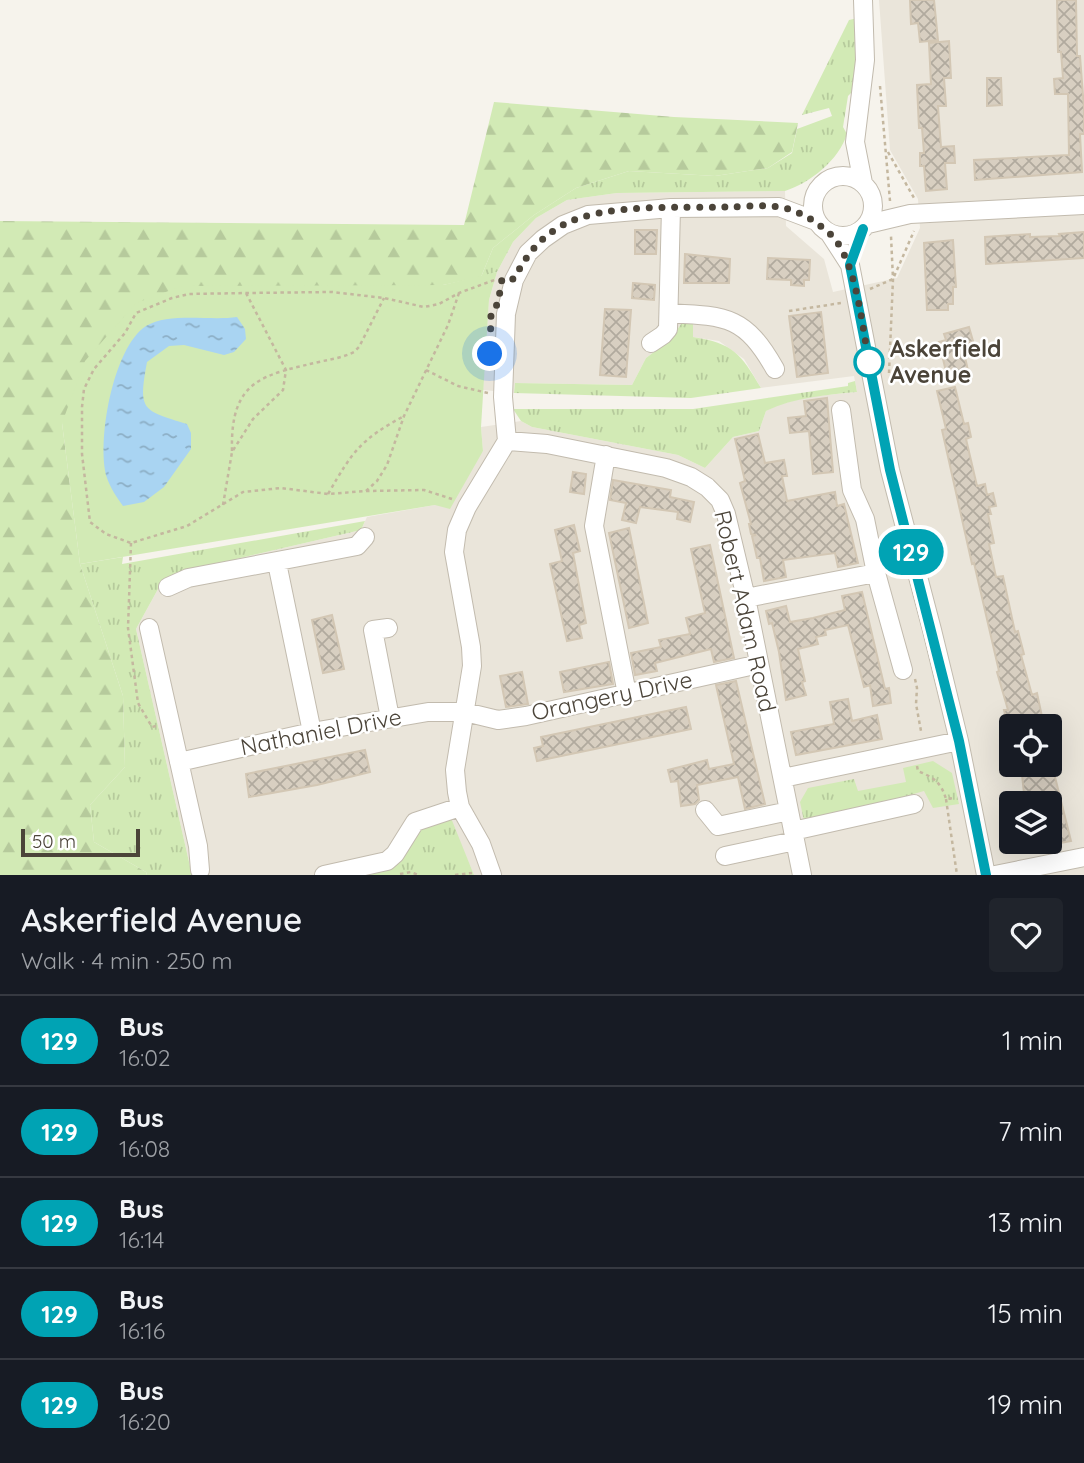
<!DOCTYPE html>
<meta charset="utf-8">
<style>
:root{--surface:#171b24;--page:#20242c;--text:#f1f3f6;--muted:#9ea1a6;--line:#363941}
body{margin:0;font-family:Quicksand,sans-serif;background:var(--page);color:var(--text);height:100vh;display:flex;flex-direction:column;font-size:26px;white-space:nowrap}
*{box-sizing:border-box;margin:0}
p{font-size:23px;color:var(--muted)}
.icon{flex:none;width:38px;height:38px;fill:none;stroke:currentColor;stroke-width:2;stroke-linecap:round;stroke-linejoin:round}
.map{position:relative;height:875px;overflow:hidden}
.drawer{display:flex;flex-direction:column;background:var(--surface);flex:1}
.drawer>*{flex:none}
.badge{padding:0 14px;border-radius:23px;font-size:24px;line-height:46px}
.fabs{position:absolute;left:999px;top:714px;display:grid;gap:14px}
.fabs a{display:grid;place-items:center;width:63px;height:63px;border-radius:7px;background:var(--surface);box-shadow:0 7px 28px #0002;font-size:35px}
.scale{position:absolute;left:21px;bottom:18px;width:119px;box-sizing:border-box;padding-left:7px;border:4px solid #4b4439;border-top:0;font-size:19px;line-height:24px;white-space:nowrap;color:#4b4439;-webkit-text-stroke:5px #fff;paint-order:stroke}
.you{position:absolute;width:35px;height:35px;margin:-18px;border:5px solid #fff;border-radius:50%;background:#1a73e8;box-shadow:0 0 0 10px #1a73e833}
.map>.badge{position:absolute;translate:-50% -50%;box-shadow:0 0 0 4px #fff}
.round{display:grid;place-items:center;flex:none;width:74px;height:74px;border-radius:7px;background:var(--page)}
.head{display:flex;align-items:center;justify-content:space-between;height:119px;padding:0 21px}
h1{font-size:33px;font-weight:600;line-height:52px}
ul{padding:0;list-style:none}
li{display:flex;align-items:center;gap:21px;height:91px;padding:0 21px;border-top:2px solid var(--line)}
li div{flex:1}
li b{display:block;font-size:26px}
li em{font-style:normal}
li .badge{min-width:77px;font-weight:700;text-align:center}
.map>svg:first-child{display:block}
.residential{fill:#eae5da;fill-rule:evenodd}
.grass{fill:url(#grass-tufts)}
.forest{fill:url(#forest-firs)}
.park{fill:#d2eab5}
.water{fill:url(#water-ripples)}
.building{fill:url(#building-cross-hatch);stroke:#d3c7b4;stroke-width:2}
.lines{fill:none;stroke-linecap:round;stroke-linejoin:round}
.minor-casing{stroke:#c2bbae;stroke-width:20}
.path{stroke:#c4b79f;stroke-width:2.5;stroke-dasharray:3.5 3.5;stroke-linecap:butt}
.minor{stroke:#fff;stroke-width:18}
.line-casing{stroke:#fff;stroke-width:16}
.line{stroke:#00a3b4;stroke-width:10}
.walk{stroke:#4b4439;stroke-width:7;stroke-dasharray:0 12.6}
.stop-dot{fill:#fff;stroke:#00a3b4;stroke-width:3.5}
.labels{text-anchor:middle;stroke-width:5;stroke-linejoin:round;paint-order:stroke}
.stop-label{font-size:23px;font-weight:bold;fill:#4b4439;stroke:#fff;text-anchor:start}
.street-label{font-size:23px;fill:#4b4439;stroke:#fff}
</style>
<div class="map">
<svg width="1084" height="875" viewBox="0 0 1084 875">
<defs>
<pattern id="grass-tufts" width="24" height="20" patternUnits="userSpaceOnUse" patternTransform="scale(1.75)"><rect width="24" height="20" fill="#d2eab5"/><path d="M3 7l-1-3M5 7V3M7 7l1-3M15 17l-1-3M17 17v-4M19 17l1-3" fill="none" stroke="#b6ca9c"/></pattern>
<pattern id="forest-firs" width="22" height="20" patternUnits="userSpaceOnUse" patternTransform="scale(1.75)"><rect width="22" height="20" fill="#d2eab5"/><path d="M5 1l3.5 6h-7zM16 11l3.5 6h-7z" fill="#b6ca9c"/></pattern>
<pattern id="water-ripples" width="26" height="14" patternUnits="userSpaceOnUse" patternTransform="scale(1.75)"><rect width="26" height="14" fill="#a9d4f2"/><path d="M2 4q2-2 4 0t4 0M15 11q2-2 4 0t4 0" fill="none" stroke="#8caec5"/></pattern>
<pattern id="building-cross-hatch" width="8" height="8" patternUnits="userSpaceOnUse" patternTransform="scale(1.75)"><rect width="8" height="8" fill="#d8cfc1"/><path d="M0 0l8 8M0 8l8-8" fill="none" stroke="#b1aa9e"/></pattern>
</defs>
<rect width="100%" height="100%" fill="#f6f3ec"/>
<path class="residential" d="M879,0H1084V875H474L450,819L396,864L343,875H192L136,629L163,580L240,558L361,530L367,517L435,505L483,451L481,427L521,421L532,427L678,455L705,468L733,437L759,431L766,411L778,405L806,397L857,392L854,376L761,388L744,359L719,341L693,337V323L681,324L671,339L646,358L632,385L515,383L514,393L483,390L489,300L497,272L513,242L536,218L567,200L617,193L785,191L786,226L824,259L833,292L897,278L920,228L918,199L890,150ZM1012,726H1050V765H1012ZM1012,803H1050V842H1012Z"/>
<path class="grass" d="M858,18L856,88L848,96L843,127L847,134C839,160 810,183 785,191L617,193L567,200L536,218L513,242L497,272L481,277L493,248L534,215L576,188L629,171L715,176L768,168L792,153L797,129L832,116L829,108L802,115L849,20Z
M693,323V337C733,343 741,354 761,388L691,398L514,393L515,383L632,385L646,358L671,339L681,324Z
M855,381L857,392C826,395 795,397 766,411L759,431L733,437L705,468L678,455L532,427L521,421L513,409H693L848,386V383Z
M365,521L361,530L240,558L163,580L136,629L192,875H147L146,872L94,842L90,805L125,767L123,696L80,564L123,557L122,564Z
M933,761L952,773L959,804L933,808L924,791L861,809L804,821L800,802L808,788L854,779L858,791L906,782L903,768Z
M451,818L474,875H343L396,864L419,827Z"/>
<path class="forest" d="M494,102L674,117L798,123L792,152L768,168L715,176L629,171L576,188L534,215L493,248L481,277L443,285L62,423L80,564L123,696L125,767L90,805L94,842L146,872L147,875H0V221L464,225Z"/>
<path class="park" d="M497,272L489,300L481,427L483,451L450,509L435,505L80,564L62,423L85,361L136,303L182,286L443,285Z"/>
<path class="water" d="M237,317L245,329L246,339L234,352L224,355L184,345L169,346L147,362C138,411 142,410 187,424L191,433V449L164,487L144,502L123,506C117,498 110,487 107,478C96,443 113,347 146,326C169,312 210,321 237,317Z"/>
<path class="building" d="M910,0H934L938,40L920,42L918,23L911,24Z
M1057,0H1076L1077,56H1080L1084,109V134H1080L1082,172L975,180L974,160L1069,155L1068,94H1055L1054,79L1063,78L1061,52H1058Z
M949,41L951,78H944L946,106H938L941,147L954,146L955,163H945L947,189L926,191L924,166H920V153H924L922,128H919L917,85L931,84L929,43Z
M987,78H1001L1002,105L987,106Z
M635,230H657L656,254H635Z
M1084,232V258L986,264L985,237L1030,234V237L1060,236L1059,234Z
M953,240L956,287H953V304H948V310H927L924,243Z
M685,254L730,259L729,283H684Z
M768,258L810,260L809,280H804V286L791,285V280L767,279Z
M633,283L655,285L654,300L632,298Z
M605,309L631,310L626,377L600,375Z
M821,312L828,373L797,377L789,316Z
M969,327L973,341L962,344L969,375L948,380L939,342L946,340L944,334Z
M955,387L964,424L968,423L971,437L966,439L977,486L985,484L987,495L993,493L996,506L989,507L991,514H988L994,543L989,544L996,577L1003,576L1015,632L1018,631L1024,654L1021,655L1032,695L1037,693L1044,726H1008L1004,710H1008L997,672L999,671L974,563L972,564L942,430L946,429L937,391Z
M827,398L833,472L813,474L809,431L790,433L788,418L806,416L804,401Z
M758,434L765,463L784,460L787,476H782L787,501L835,492L837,506L844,504L858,563L838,567L835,553L783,560L786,577L764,581L760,558H757L752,536L756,535L751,534L749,524H751L740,483L745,481L735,439Z
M573,472L586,474L584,494L570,492Z
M613,480L671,490L670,497L694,502L690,522L677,519L678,512L640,507L636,523L622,520L626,503L610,500Z
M574,525L580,551L573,553L586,623L579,625L582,638L567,641L550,564L562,561L555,530Z
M629,528L648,623L629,628L609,533Z
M710,545L734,658L714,662L711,649L655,663L657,671L635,675L631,653L661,647L659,640L690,634L686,618L705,613L691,549Z
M862,592L885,689L889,688L891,703L873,706L870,685L864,687L848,625L825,630L826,635L816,637L818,644L798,649L805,681L802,682L806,695L786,700L779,652L772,623L769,624L766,611L786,606L790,622L813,618L845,610L842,596Z
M332,615L344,669L323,673L312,620Z
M609,662L613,684L564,692L560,672Z
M522,672L528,704L506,707L500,676Z
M736,681L765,804L745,809L738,777L697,785L699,800L695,804L681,806L678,781L671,782L668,770L707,760L709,769L734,764L716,685Z
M848,699L852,721L877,715L882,739L796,755L791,732L834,724L830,702Z
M686,707L691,729L537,761L534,748L543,746L541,737Z
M365,750L370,772L317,785L249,797L246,774Z
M1021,765H1052L1071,841L1050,845V803H1025Z"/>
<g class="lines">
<g class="minor-casing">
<path id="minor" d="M813 206a30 30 0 1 1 60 0a30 30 0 1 1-60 0Z
M863,183L855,142L865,60L863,0
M868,224L910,214L1084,205
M830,234L850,265L890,470L932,630L959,741L986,875
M669,313C727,316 745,316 775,369
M651,343L663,335L668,329L671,208
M841,410L852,490L865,519L876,573L903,670
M507,441L547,444L666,468L691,477L707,487L720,500L726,514L746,598L802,875
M606,455L594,526L627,694
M277,563L312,732
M168,587L188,578L357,546L365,537
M746,598L876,573
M149,628L198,846L200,870
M388,628L373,630L390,718
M179,762L312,732L428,712H465L498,720L526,716L759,664
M783,778L959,741
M705,810L718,826L789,811
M793,831L914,804
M725,856L795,841
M324,875L387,861L395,854L415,822L460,807
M492,875L481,844L460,807L457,792L455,770L472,666L471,647L454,552L457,530L467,507L507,441L503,397L506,314L514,280L528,253L543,239L563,225L588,215L671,208L779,207L816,221
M995,875L1084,857"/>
</g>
<path class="path" d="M880,86L890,201
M888,152L914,198
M870,289L893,279L914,231
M459,293L448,325L404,416L387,465L377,481L366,491L328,494L281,488L243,492L187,526L131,543L106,534L90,522L82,454V407L84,389L94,369L125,333L136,313L172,298L189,294L246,293L332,292L384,298L424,307L439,304L459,293L497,279
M789,311L841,303
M426,370L458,386L488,393
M889,373L893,279L891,236
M232,451C230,378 264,375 323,361C333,359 344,357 354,352L359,347L384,298
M366,491L424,490L452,499
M328,494C353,451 360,440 404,416
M223,505L232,452L253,419L283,390L286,370L246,293
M131,543L128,628L138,703L152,727L156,726
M915,679L917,688L916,704L921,731
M917,766L918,771C934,778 941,782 946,799L954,798
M946,799L957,875
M400,874L411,872L418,875
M455,875L472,873"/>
<use href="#minor" class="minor"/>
</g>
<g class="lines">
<g class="line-casing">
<path id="line" d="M863,229L850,265L890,470L959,741L986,875"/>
</g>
<use href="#line" class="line"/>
<path class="walk" d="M490,354L491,314L498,303L502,279H514C526,256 539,238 563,225C604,203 679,208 726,207C743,207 762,204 779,207C799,210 815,221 829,233C857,257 863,333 870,369L869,362"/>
</g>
<circle class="stop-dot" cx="869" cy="362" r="14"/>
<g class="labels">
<g class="stop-label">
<text x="890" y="357">Askerfield<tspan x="890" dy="26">Avenue</tspan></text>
</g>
<g class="street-label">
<text transform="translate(745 611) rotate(77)" y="8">Robert Adam Road</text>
<text transform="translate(612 696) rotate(-12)" y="8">Orangery Drive</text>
<text transform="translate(321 732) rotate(-11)" y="8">Nathaniel Drive</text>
</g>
</g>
</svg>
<div class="fabs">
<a><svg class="icon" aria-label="locate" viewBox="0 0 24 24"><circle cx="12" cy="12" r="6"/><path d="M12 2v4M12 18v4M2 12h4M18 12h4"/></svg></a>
<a><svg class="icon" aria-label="layers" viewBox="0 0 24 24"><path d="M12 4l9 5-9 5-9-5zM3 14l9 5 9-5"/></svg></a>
</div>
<div class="scale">50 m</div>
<div class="you" style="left:490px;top:354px"></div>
<b class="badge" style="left:911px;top:552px;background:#00a3b4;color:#fff">129</b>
</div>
<section class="drawer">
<div class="head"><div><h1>Askerfield Avenue</h1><p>Walk · 4 min · 250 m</p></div><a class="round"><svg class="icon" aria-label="heart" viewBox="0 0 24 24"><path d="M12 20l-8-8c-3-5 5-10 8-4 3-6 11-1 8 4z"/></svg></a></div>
<ul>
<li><span class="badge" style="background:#00a3b4;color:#fff">129</span><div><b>Bus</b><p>16:02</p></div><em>1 min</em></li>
<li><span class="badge" style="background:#00a3b4;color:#fff">129</span><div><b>Bus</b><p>16:08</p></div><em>7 min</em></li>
<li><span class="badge" style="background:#00a3b4;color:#fff">129</span><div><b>Bus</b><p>16:14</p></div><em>13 min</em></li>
<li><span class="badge" style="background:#00a3b4;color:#fff">129</span><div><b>Bus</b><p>16:16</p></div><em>15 min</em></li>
<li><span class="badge" style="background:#00a3b4;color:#fff">129</span><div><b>Bus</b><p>16:20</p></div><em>19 min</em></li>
</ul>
</section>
